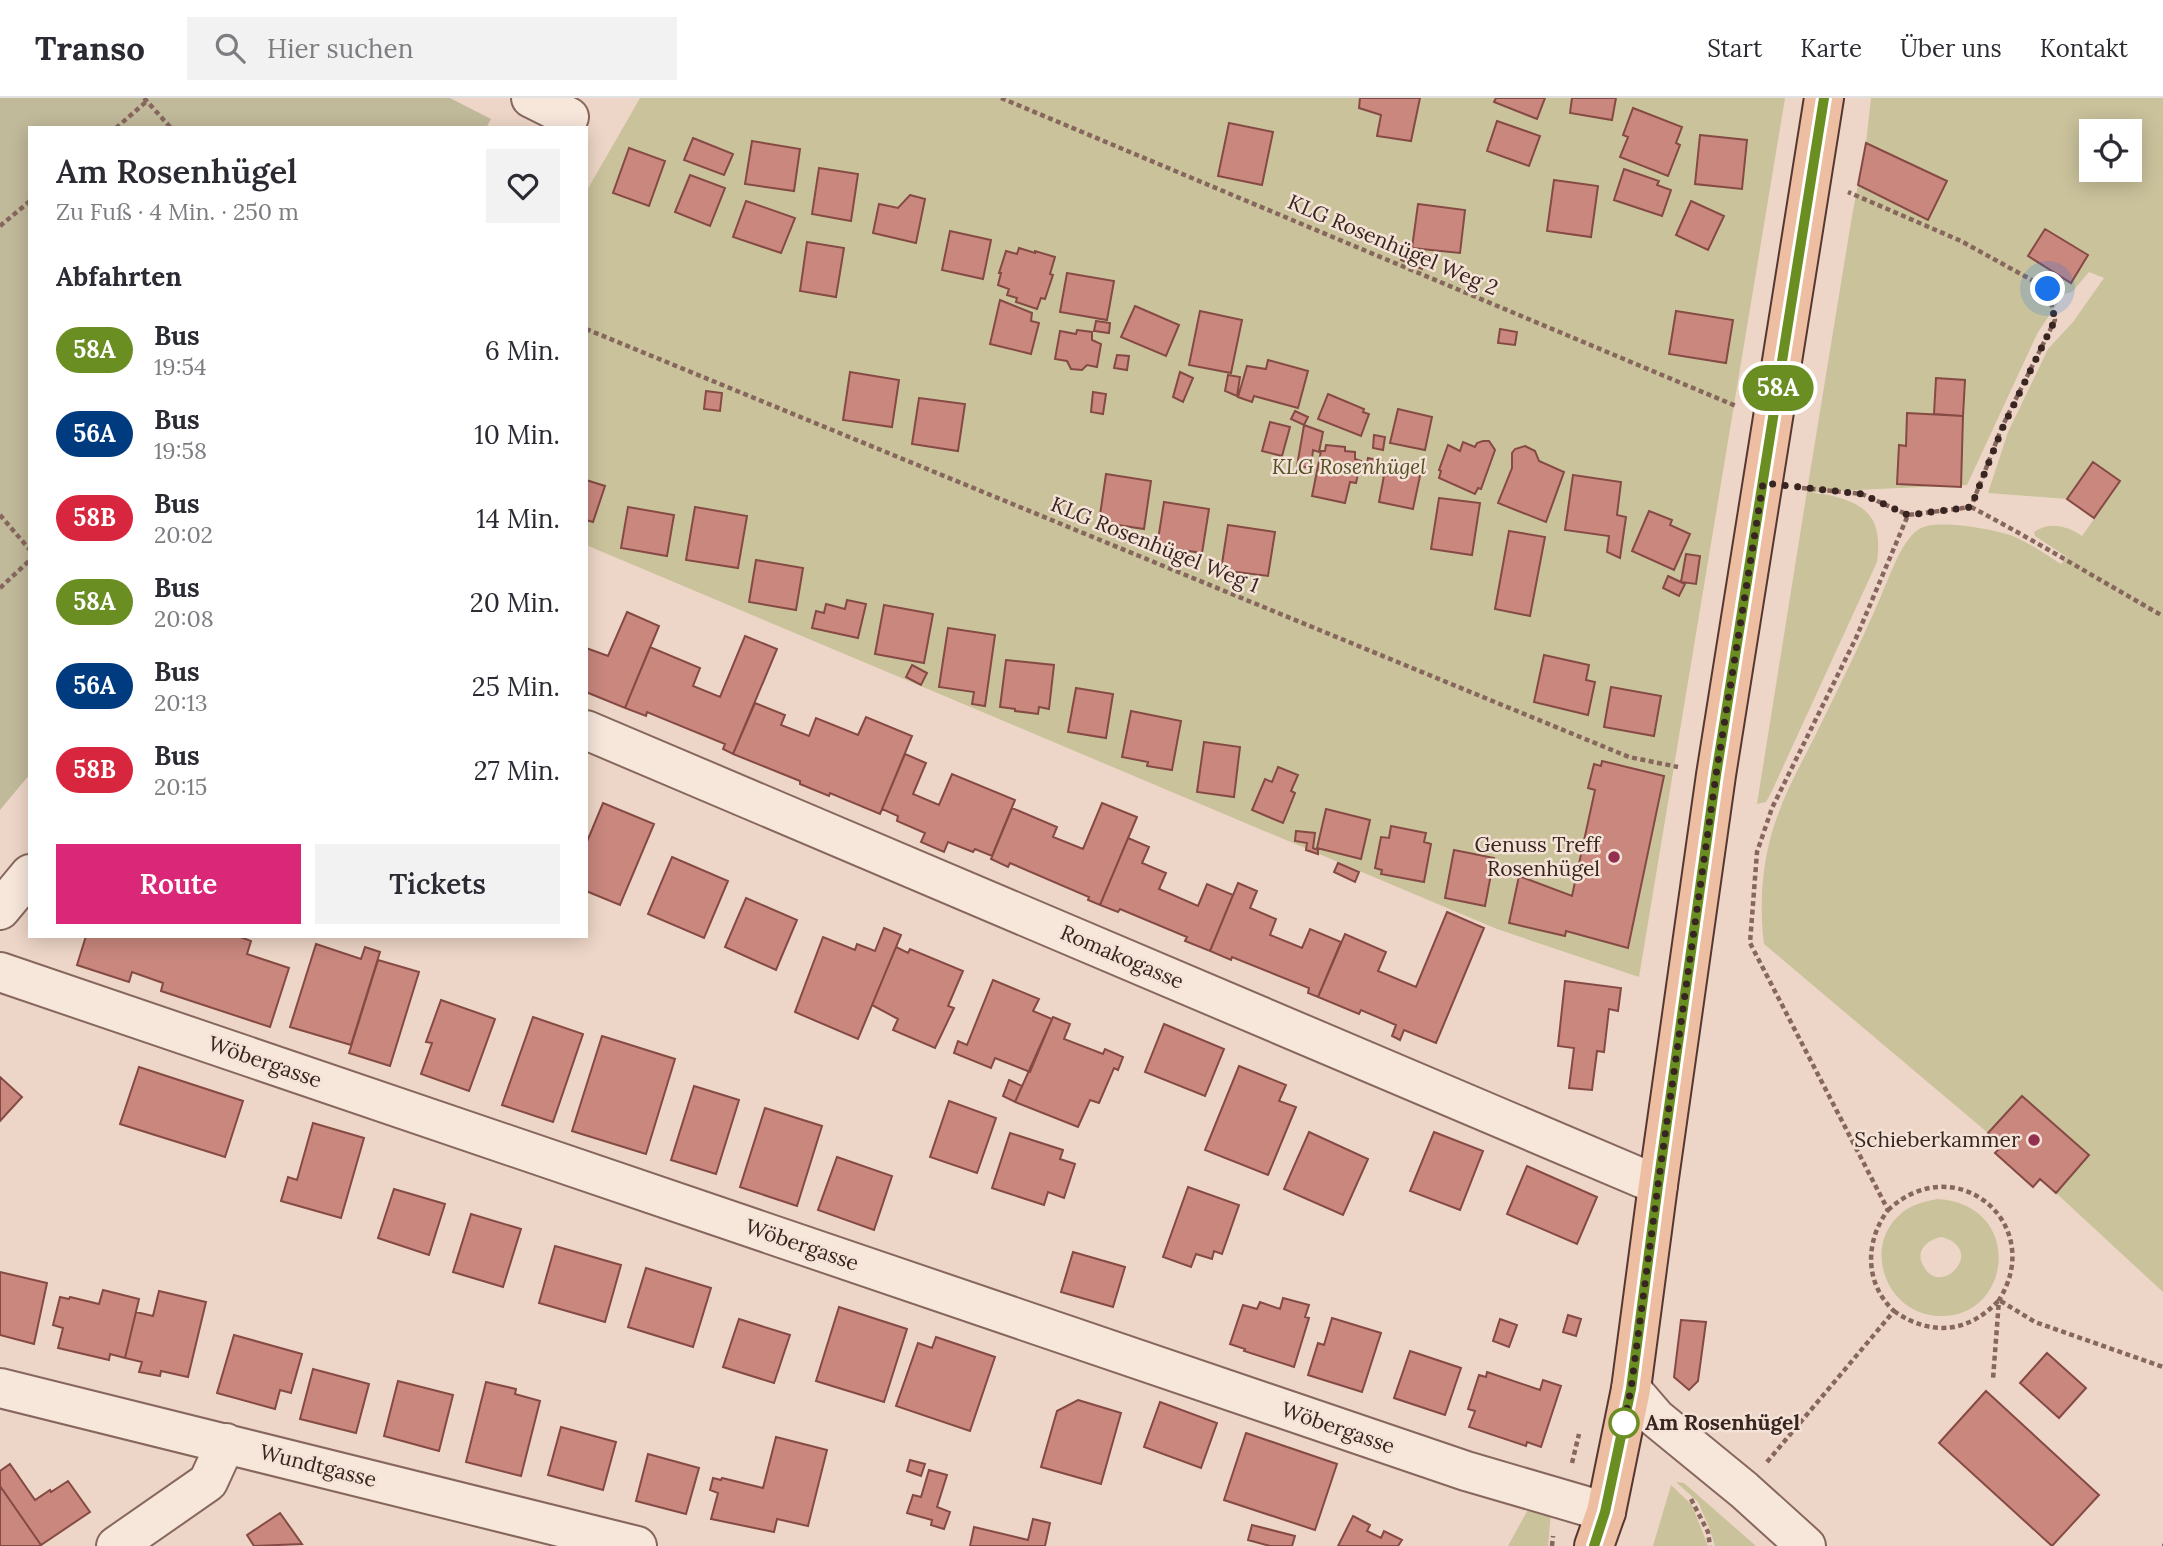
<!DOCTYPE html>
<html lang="de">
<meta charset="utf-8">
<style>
:root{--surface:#fff;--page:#f2f2f3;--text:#2b2b33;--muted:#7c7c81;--line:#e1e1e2;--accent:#db2777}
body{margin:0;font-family:Lora,serif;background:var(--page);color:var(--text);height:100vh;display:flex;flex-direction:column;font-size:26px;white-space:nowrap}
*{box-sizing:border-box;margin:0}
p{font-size:23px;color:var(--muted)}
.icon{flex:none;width:38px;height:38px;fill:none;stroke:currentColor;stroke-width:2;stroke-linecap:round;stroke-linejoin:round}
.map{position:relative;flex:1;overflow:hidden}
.side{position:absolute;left:28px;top:28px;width:560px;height:812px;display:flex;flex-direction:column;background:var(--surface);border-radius:0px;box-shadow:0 4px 18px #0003}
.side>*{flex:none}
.badge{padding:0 14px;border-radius:23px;font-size:24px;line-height:46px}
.tools{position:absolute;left:2079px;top:21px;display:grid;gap:14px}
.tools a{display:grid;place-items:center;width:63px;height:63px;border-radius:0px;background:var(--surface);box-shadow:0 4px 18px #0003;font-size:35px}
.you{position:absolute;width:35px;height:35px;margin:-18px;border:5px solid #fff;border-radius:50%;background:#1a73e8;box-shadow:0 0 0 10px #1a73e833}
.map>.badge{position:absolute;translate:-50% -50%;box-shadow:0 0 0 4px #fff}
h2{padding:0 28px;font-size:26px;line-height:63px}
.round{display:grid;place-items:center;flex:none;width:74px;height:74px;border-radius:0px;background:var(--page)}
.head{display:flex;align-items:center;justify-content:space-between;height:119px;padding:0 28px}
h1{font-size:33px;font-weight:600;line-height:52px}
.cta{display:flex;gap:14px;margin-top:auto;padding:14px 28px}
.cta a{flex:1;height:80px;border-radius:0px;background:var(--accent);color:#fff;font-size:28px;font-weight:600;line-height:80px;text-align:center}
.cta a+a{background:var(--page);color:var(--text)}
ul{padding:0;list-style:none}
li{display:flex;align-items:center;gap:21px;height:84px;padding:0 28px}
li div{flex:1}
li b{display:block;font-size:26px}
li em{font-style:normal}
li .badge{min-width:77px;font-weight:700;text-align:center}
header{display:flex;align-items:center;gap:42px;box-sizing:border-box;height:98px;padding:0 35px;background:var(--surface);border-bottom:2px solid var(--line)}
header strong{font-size:33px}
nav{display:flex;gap:38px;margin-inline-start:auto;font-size:24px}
.search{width:490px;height:63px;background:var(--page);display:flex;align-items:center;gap:18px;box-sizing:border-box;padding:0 24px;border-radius:0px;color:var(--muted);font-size:26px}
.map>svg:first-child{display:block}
.green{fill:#cac29b;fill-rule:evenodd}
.cemetery{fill:#c0b99a}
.building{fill:#c9877e;stroke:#854a44;stroke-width:2}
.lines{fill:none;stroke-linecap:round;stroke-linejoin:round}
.minor-casing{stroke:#87675d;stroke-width:42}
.major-casing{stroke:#553731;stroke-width:42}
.path{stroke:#87675d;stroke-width:4.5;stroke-dasharray:5 3.5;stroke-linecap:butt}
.minor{stroke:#f7e6da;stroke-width:38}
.major{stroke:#edbea1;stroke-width:38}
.line-casing{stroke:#fff;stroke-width:16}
.line{stroke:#6b8e23;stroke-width:10}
.walk{stroke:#382420;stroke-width:7;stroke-dasharray:0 12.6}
.poi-dot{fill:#94304f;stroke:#f4e2d6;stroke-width:2.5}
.stop-dot{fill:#fff;stroke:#6b8e23;stroke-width:3.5}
.labels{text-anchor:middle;stroke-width:5;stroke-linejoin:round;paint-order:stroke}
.street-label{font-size:21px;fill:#382420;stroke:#f4e2d6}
.park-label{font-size:21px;font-style:italic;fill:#545127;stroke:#f4e2d6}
.poi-label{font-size:21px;fill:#382420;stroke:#f4e2d6;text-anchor:end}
.stop-label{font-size:21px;font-weight:bold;fill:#382420;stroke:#f4e2d6;text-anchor:start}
</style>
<header>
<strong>Transo</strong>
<div class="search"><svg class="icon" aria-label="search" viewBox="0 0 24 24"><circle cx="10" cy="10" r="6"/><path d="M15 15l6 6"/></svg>Hier suchen</div>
<nav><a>Start</a><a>Karte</a><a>Über uns</a><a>Kontakt</a></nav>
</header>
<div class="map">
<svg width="2163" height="1448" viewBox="0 0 2163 1448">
<rect width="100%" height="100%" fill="#edd6c7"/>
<path class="green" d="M640,0H1785L1639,879L1497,831L586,447V94Z
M1871,0H2163V1194L2056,1095L2089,1057L2022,998L1988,1035L1764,846C1759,806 1762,763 1775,725C1785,694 1801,666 1815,638C1838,591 1861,545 1881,498C1889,480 1903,438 1921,430C1938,421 1992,431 2010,437C2028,444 2045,456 2061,466L2067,459L2035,438L2034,434C2050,423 2067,428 2082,438L2120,384L2093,364L2067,401L1988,395L2008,334L2048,251L2073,224L2104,180L2089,174L2072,194L2064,196L2038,234L1967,387L1811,394C1818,396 1826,396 1833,398C1872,408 1882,425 1877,464L1771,695L1766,704L1757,706L1807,393L1852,118L1866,45ZM2091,33H2130V72H2091Z
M1938,1101C2025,1107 2012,1220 1940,1218C1884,1217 1859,1143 1907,1111C1917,1105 1927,1103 1938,1101ZM1942,1139C1987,1152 1941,1200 1924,1169C1914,1154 1927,1141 1942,1139Z
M1676,1384L1684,1385L1756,1448H1715L1709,1429L1698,1404Z
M1671,1387L1692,1407L1708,1448H1653Z
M1531,1406L1551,1415L1548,1448H1508Z"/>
<path class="cemetery" d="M0,0H450L491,21L486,30H30V676L0,712Z"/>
<path class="building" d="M1360,0H1420L1411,43L1377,38L1381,17L1359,10Z
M1496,0H1545L1537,21L1494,4Z
M1572,0H1616L1612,22L1570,15Z
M1633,10L1682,29L1676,45L1680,47L1668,78L1620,59L1628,39L1623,37Z
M1497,23L1540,38L1529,68L1487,53Z
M1229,25L1273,34L1262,87L1218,78Z
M1700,37L1747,42L1742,91L1695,86Z
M693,40L733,56L724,77L684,62Z
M752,43L800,51L794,93L745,86Z
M1866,45L1947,83L1928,122L1858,87Z
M629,50L665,63L649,108L613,95Z
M819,70L858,76L851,123L812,116Z
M1624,71L1659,83L1657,87L1671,92L1662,118L1614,102Z
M690,77L725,90L710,128L675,114Z
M1554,82L1598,88L1591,139L1547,133Z
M910,97L925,101L916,145L873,135L879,106L898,110Z
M746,103L795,120L781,155L733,139Z
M1691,103L1724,118L1708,152L1676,137Z
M1418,106L1465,112L1460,155L1412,150Z
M2045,131L2088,157L2071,185L2028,158Z
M950,133L991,142L983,181L942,172Z
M807,144L844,150L836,199L800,193Z
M1019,150L1035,155V153L1055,159L1050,176L1053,177L1045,201L1041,200L1037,211L1016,204L1017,200L1007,197L1009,191L998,187L1001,175H999L1006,153L1017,156Z
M1406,150L1427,159L1422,171L1401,162Z
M1067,175L1114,183L1107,222L1060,214Z
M1000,202L1032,215L1031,223L1039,225L1031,256L990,246Z
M1135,208L1179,227L1166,258L1121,239Z
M1200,213L1242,222L1231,275L1189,267Z
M1676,213L1733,222L1726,265L1669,256Z
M1096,223L1110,225L1109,235L1094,233Z
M1500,231L1517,234L1515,247L1498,245Z
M1077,232L1092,234V242L1101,246L1097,269L1087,267L1082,272L1071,271L1067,263L1055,261L1060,233L1076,236Z
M1117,257L1129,258L1127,272L1114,270Z
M1268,262L1308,273L1298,310L1254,298L1252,304L1238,299L1247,268L1266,271Z
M850,274L899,282L892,329L843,322Z
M1180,274L1193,280L1183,304L1173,299Z
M1228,277L1240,279L1237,298L1225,293Z
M1936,280L1965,282L1963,318L1934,316Z
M706,293L722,295L720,313L704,311Z
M1093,294L1106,296L1103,316L1091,314Z
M1328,296L1364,311L1363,314L1369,316L1361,338L1318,321Z
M919,300L965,306L958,353L912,346Z
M1398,311L1432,319L1425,352L1390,345Z
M1295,313L1308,319L1304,327L1291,321Z
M1907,315L1963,318L1961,389L1897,386L1899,347L1906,348Z
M1270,324L1290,329L1282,358L1262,353Z
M1304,327L1323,334L1319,354L1313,352L1311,370L1297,368Z
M1374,337L1385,339L1383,352L1373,350Z
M1483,343H1489L1495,352L1481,391L1478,390L1475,396L1439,380L1441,373L1439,372L1448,347L1460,353L1463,344L1475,349L1477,345Z
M1326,347L1345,349V353L1355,354V361L1361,363L1356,385L1350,384L1345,405L1312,398L1321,353H1325Z
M1525,348L1535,353L1539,363L1564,374L1546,424L1498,405L1512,370V355L1515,351Z
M1368,360L1382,363L1378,377L1365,373Z
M2093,364L2120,383L2094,420L2067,401Z
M1386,367L1421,373L1413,411L1379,404Z
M1106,376L1151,383L1144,431L1099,424Z
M1573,377L1621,384L1617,417L1626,419L1620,460L1607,454L1609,438L1565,432Z
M586,382L605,388L593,424L586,422Z
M1439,400L1480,405L1472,457L1431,451Z
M1164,404L1209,411L1202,455L1157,448Z
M628,409L674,417L667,458L621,450Z
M695,409L747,418L738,470L686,462Z
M1649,413L1672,422L1670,427L1690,436L1674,472L1632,453Z
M1228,427L1275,434L1268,478L1221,472Z
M1509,433L1545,439L1530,518L1495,511Z
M1686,456L1700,458L1696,486L1681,484Z
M756,462L803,470L796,512L749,504Z
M1668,478L1685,486L1679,498L1663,490Z
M847,502L866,506L858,540L812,530L816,513L824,515L826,506L845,511Z
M884,507L933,516L924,565L875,556Z
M627,514L659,528L625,610L586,594V550L608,558Z
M948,530L995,537L985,608L972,606L974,594L939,589Z
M745,538L777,551L733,656L723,651L725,646L647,614L646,618L625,610L650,549L700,570L693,588L720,599Z
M1544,557L1589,567L1586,582L1595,584L1588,617L1534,604Z
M1006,562L1054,567L1049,611L1039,609L1038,616L1015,613V611L1000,609Z
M912,567L927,575L921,587L906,579Z
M1611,589L1661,598L1654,638L1604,629Z
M1076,590L1113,596L1106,640L1068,634Z
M755,605L785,617L781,627L809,638L816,620L858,637L866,619L912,638L880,716L830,695L829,698L800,686V683L733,656Z
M1131,613L1181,623L1172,672L1147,668L1148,664L1122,659Z
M1204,644L1240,649L1234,699L1197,694Z
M905,656L926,665L913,696L939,707L952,676L1015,702L992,758L975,751L973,754L948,744L944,754L921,744L925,735L897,723L898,718L882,711Z
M1602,663L1664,678L1628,850L1566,833L1565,838L1509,825L1519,778L1572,798L1595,692L1588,690L1594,666L1601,668Z
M1278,669L1298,677L1291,693L1295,695L1283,725L1252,712L1265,681L1272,684Z
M603,705L654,726L620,807L586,793V746Z
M1102,705L1137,719L1100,807L1088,802L1089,799L1010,765L1008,769L991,761L1012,710L1057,729L1053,739L1083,751Z
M1326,711L1370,722L1361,761L1317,750Z
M1391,728L1426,735L1424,744L1431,746L1424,784L1381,776L1382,772L1375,770L1381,739L1389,740Z
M1296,733L1315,735L1313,750L1318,752V756L1306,752L1307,745L1295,743Z
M1128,740L1149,749L1142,765L1166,775L1159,791L1198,808L1207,786L1233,797L1210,853L1185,843L1187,839L1120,811L1118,814L1100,807Z
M1454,752L1494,760L1485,808L1445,800Z
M672,759L728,783L704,840L648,816Z
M1338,765L1359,774L1355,784L1334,774Z
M1238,785L1257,793L1250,810L1276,821L1270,837L1302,850L1310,831L1341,844L1318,899L1308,895L1309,890L1232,859L1231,862L1210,853Z
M746,800L797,822L776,872L725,849Z
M1447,814L1484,830L1436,945L1404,932L1400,942L1392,938L1396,927L1361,912L1359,916L1318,899L1345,836L1386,854L1378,873L1416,889Z
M884,830L901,837L858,941L795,914L823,839L855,852L857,846L875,853Z
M86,838H238L251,843L247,856L289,870L270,929L161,893L163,885L132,874L129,884L77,867Z
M316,846L361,861L365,849L380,854L351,947L290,929Z
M896,849L908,855L910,851L963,873L948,908L954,910L935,950L893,932L898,921L872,907Z
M378,862L419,874L390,968L349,955Z
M993,882L1039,901L1033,913L1052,921L1030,974L995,960L991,970L954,955L958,943L967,947Z
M1565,883L1621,890L1618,913L1609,911L1604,954L1597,953L1592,992L1569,990L1574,950L1558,948Z
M441,902L495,921L469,993L421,976L432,945L426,944Z
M533,919L583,936L553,1024L502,1007Z
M1053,919L1070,926L1064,941L1103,956L1105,951L1123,959L1118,972L1114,970L1099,1005L1090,1002L1078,1029L1015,1004Z
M1164,926L1224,951L1205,998L1145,974Z
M602,938L675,961L646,1056L572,1033Z
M1239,968L1286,987L1279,1003L1296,1009L1268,1077L1205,1052Z
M139,969L243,1003L225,1059L120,1026Z
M0,979L22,999L0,1023Z
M1009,982L1022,988L1015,1004L1003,998Z
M694,988L739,1002L716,1076L671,1062Z
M2022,998L2089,1057L2056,1095L2040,1081L2033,1089L1995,1055L2002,1048L1988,1035Z
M949,1003L996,1020L977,1075L930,1059Z
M765,1010L822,1028L797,1108L740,1089Z
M313,1025L364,1040L341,1120L281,1103L288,1079L297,1082Z
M1309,1034L1368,1061L1343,1117L1284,1091Z
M1434,1034L1483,1053L1460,1112L1410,1093Z
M1010,1035L1063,1052L1060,1061L1075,1066L1064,1100L1048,1094L1044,1107L992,1090Z
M837,1059L892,1078L874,1132L818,1112Z
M1527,1068L1597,1099L1577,1146L1507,1116Z
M1188,1089L1239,1107L1222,1156L1214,1153L1212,1161L1196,1156L1191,1169L1163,1159Z
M394,1091L445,1106L429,1157L378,1140Z
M471,1116L521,1131L503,1189L453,1174Z
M555,1148L621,1167L605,1224L539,1205Z
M1073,1154L1125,1169L1113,1209L1061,1194Z
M646,1170L711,1190L693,1249L628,1229Z
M0,1174L47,1185L34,1246L0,1237Z
M103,1192L139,1201L125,1260L110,1256L109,1262L58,1250L63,1230L53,1227L60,1199L69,1201L70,1199L99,1206Z
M159,1193L206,1204L188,1279L161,1273L160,1278L139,1274L142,1264L125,1260L136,1214L153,1218Z
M1283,1200L1309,1207L1305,1219L1309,1220L1294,1269L1244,1253L1245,1251L1230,1246L1243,1207L1257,1211L1260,1204L1280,1211Z
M839,1209L907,1231L884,1304L816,1283Z
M1568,1217L1581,1221L1576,1238L1563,1234Z
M1332,1220L1381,1235L1362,1294L1308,1277L1318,1245L1324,1247Z
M739,1221L790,1237L774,1285L723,1269Z
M1500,1221L1517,1227L1509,1249L1493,1243Z
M1681,1222L1706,1224L1698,1283L1689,1292L1674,1279Z
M234,1237L302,1256L291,1295L280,1292L275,1311L217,1295Z
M936,1239L995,1259L970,1333L896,1308L918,1245L932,1250Z
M1410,1253L1461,1270L1445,1317L1394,1300Z
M2047,1255L2086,1290L2059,1320L2020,1285Z
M313,1271L369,1286L356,1335L300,1321Z
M1487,1274L1540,1292L1543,1282L1561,1288L1541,1349L1527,1344L1526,1348L1469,1329L1475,1313L1468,1311L1479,1277L1486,1279Z
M398,1283L453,1297L439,1353L384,1338Z
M486,1284L516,1291L515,1296L540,1303L521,1378L466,1364Z
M1986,1293L2099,1397L2052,1448L1939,1345Z
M1078,1302L1121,1315L1101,1386L1041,1369L1057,1313Z
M1160,1304L1217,1325L1201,1370L1144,1349Z
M561,1329L616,1344L603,1392L548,1377Z
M1246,1335L1337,1366L1315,1432L1224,1402Z
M776,1339L827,1352L808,1428L777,1421L774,1434L711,1421L718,1395L710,1392L713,1380L721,1382L722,1380L763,1390Z
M648,1356L699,1370L686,1416L636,1403Z
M910,1362L925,1366L921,1378L907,1373Z
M10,1366L35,1402L50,1392L51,1394L68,1383L90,1414L41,1447L0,1388V1373Z
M929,1372L947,1377L937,1409L950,1414L944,1431L931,1427L932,1422L907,1415L913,1397L921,1399Z
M0,1388L41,1447L39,1448H0Z
M280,1415L302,1446L254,1448L247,1437Z
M1353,1418L1370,1427L1367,1433L1381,1440L1384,1433L1402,1442L1398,1448H1338Z
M1033,1421L1050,1425L1045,1448H970L974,1429L1028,1442Z
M1252,1427L1295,1438L1292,1448H1270L1248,1442Z"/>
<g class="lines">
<g class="minor-casing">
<path id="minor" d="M531,0L569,19
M586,632L1658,1087
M0,812L30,776
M0,874L1466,1373L1606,1414
M0,1290L637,1448
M1631,1291L1656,1320L1744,1392L1806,1448
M116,1448L208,1384L226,1345"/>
</g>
<g class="major-casing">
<path id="major" d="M1594,1448L1606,1414L1631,1291L1658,1087L1716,677L1824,0"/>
</g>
<path class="path" d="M144,0L171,30
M1001,0L1736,308
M116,30L147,3
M0,128L30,103
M586,231L1629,659L1678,669
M1802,390L1862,396L1908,417
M1971,409C2036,443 2099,482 2163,518
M0,417L30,452
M0,490L30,462
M1888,1112C1956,1049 2047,1126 1999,1202L1993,1281
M1894,1213C1931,1239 1969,1235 1999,1202L2035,1224L2163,1269
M1767,1364L1894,1213C1864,1185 1865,1143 1888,1112L1750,845L1757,754L1772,710L1856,540L1908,417L1971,409L2002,329L2055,222L2048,191L1961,143L1848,94
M1572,1365L1579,1336
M1691,1401L1708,1434L1710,1448
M1552,1448L1553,1438
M2162,1448H2163"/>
<use href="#minor" class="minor"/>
<use href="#major" class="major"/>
</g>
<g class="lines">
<g class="line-casing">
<path id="line" d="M1594,1448L1605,1414L1631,1291L1658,1087L1716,677L1824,0"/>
</g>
<use href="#line" class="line"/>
<path class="walk" d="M1624,1325L1623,1330L1631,1291L1658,1087L1716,677L1763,385L1862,396L1908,417L1971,409L2003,329L2055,222L2048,191"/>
</g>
<g class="poi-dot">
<circle cx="1614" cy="759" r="7"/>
<circle cx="2034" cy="1042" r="7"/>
</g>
<circle class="stop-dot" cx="1624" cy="1325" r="14"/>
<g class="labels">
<g class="street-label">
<text transform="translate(1393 147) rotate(23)" y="7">KLG Rosenhügel Weg 2</text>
<text transform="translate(1155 447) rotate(22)" y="7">KLG Rosenhügel Weg 1</text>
<text transform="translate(1122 859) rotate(23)" y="7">Romakogasse</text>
<text transform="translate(265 964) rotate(19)" y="7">Wöbergasse</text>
<text transform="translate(802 1147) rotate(19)" y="7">Wöbergasse</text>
<text transform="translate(1338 1330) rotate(19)" y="7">Wöbergasse</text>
<text transform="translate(318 1368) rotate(14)" y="7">Wundtgasse</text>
</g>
<g class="park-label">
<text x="1349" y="376">KLG Rosenhügel</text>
</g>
<g class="poi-label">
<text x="1600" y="754">Genuss Treff<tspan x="1600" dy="24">Rosenhügel</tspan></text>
<text x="2020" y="1049">Schieberkammer</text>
</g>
<g class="stop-label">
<text x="1645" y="1332">Am Rosenhügel</text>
</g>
</g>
</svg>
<div class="tools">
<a><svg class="icon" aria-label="locate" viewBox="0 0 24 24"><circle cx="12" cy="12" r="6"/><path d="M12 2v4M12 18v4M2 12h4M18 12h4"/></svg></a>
</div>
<div class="you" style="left:2048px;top:191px"></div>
<b class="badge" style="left:1778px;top:290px;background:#6b8e23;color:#fff">58A</b>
<section class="side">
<div class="head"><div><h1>Am Rosenhügel</h1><p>Zu Fuß · 4 Min. · 250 m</p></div><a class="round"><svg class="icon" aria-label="heart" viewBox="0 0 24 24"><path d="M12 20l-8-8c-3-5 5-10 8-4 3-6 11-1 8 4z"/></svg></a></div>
<h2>Abfahrten</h2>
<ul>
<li><span class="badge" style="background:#6b8e23;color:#fff">58A</span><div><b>Bus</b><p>19:54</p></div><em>6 Min.</em></li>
<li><span class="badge" style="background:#003b80;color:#fff">56A</span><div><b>Bus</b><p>19:58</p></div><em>10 Min.</em></li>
<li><span class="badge" style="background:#d7263d;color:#fff">58B</span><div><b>Bus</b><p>20:02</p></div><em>14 Min.</em></li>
<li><span class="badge" style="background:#6b8e23;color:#fff">58A</span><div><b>Bus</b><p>20:08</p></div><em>20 Min.</em></li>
<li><span class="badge" style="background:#003b80;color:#fff">56A</span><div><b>Bus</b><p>20:13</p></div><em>25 Min.</em></li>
<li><span class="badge" style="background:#d7263d;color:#fff">58B</span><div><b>Bus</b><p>20:15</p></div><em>27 Min.</em></li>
</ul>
<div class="cta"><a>Route</a><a>Tickets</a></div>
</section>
</div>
